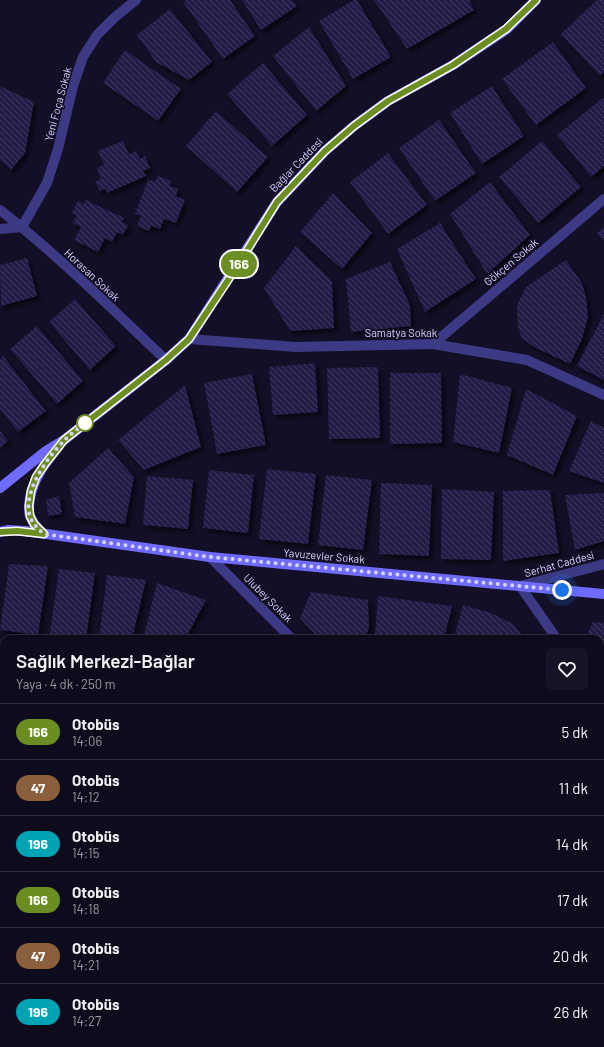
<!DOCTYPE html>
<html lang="tr">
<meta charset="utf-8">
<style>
:root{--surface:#0e0b1c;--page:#171425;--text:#f1f3f6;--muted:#9b9ba3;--line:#2e2b3b}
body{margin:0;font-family:Barlow,sans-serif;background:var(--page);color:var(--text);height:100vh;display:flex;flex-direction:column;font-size:15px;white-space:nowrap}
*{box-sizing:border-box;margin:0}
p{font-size:13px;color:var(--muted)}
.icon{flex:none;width:22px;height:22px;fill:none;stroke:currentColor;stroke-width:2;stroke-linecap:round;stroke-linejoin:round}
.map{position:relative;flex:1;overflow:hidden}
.details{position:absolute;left:0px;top:635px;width:604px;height:412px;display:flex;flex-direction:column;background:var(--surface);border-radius:12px 12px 0 0;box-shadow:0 2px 6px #0003,0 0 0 1px var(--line)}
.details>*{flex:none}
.badge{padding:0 8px;border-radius:13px;font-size:14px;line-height:26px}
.you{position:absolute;width:20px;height:20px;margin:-10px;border:3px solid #fff;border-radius:50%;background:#1a73e8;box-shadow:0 0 0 6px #1a73e833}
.map>.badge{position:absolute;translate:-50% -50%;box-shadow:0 0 0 2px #fff}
.round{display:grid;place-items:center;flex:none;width:42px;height:42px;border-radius:6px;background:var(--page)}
.overview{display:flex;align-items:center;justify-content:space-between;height:68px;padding:0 16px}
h1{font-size:19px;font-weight:600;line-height:30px}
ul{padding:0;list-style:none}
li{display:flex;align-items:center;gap:12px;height:56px;padding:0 16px;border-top:1px solid var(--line)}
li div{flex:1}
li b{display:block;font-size:15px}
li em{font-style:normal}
li .badge{min-width:44px;font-weight:700;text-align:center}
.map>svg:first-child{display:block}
.building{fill:url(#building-back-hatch);filter:url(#shadow)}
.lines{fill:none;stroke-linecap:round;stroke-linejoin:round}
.street{stroke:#3d3a85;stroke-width:10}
.secondary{stroke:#6f6bff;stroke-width:10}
.line-casing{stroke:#fff;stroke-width:9}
.line{stroke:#6b8e23;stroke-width:6}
.walk{stroke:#d9d4ff;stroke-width:4;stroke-dasharray:0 7.2}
.stop-dot{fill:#fff;stroke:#6b8e23;stroke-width:2}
.labels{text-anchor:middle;stroke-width:3.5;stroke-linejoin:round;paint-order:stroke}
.street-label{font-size:11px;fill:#d9d4ff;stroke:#130f26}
</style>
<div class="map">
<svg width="604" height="1047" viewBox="0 0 604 1047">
<defs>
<pattern id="building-back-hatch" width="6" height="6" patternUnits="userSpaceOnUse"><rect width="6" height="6" fill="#241b47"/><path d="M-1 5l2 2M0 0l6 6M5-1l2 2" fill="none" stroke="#433b63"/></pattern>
<filter id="shadow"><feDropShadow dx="3.5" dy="3.5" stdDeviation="2" flood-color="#0009"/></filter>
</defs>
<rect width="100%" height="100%" fill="#130f26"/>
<path class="building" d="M186,0H230L255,36L223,59L183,2Z
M242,0H292L297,6L261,30Z
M354,0H357L391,57L353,79L319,21Z
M374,0H469L474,10L407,49Z
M597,0H604V72L600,76L561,34Z
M170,9L212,62L189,80L156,62L137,35Z
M309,27L346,86L316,111L273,56Z
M553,42L586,88L536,125L502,79Z
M125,50L181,89L158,121L103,83Z
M263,63L307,115L272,146L227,94Z
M0,86L34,102L25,153L11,170L0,160Z
M492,86L524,136L482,164L450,113Z
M604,97V166L591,177L557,135Z
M216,111L268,157L237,192L186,146Z
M439,120L476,173L435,201L399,148Z
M123,141L129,154L136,151L140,159L145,156L150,168L143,171L146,176L107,193L106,189L100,191L95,182L101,179L97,168L104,165L98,151Z
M542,141L581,187L538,223L499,177Z
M388,153L427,205L388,234L350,182Z
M158,176L171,181L170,186L178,189L176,196L185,200L176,223L164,219L160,229L151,226L149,231L137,226L141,216L135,214L148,180L155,182Z
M490,182L530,235L487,274L450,214Z
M333,193L372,233L342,269L300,232Z
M86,200L124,218L122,222L128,225L123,235L117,232L112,242L105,238L98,252L74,240L81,227L73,223L77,215L72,213L78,201L84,204Z
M440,223L476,279L425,312L397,249Z
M604,227V241L597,233Z
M296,246L332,281L334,328L290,331L264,288Z
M27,258L37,296L1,306L0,265Z
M566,260L582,283L586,297L588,317L582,339L570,364L534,347L522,338L518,328L517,305L526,287Z
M390,262L410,305L411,326L351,332L346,279Z
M75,299L116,346L90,370L49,322Z
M604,314V380L577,366Z
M37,326L83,381L57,404L10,349Z
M3,356L46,411L18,432L0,409V359Z
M315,363L318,412L273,415L269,367Z
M378,367L380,438L329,439L327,368Z
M390,373H441L442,443L390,444Z
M252,374L266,445L217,454L204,383Z
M460,374L512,388L499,453L453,442Z
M185,385L201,447L144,470L118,440Z
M526,389L577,416L553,475L507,455Z
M591,421L604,428V483L569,471Z
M0,431L8,441L0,448Z
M108,448L134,477L125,524L75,517L69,483Z
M267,469L316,474L308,544L259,539Z
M209,470L254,475L248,533L203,528Z
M326,475L372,480L363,550L318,545Z
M147,476L193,480L188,529L143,525Z
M381,483L432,485L429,556L379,554Z
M442,489L494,492L491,560L441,559Z
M550,490L559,553L503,561V491Z
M604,493V541L575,550L565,495Z
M59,496L62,514L48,516L46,500Z
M9,564L48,566L38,635L0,630Z
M59,569L95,573L86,639H49Z
M107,575L146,580L132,639H99Z
M157,583L206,600L185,639H143Z
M311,592L368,600L369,627L365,639H319L300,618Z
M378,596L452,606L444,639H390L375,635Z
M463,605L489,612L513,624L526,639H454Z
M593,622L604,623V680L600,673V639H585Z
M0,664L4,665V676L1,696Z
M600,741L604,746V799L600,801Z
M604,810V841L600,834V813Z
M600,870L604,881V907H600Z
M600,947H604V997L600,996Z
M4,979V1039L0,1041V980Z
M26,1043H122L125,1046L21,1047Z
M447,1043H499L498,1047H447Z
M557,1043H598L597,1047H576Z"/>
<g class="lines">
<path class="street" d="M0,210C59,256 112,309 166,360
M22,227L47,183L58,149L73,86L83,57L97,35L114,18L136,0
M0,229L22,227
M189,339L296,347L433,344L527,360L604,395
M433,344L604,199
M210,557L292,639
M557,639L520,586L604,564
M600,702L604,708
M600,924H604
M164,1047L169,1043
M514,1047L515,1043"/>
<path class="secondary" d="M0,488L46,451L64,440L166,360L189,339L277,202L325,151L354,126L388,101L453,65L507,29L536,0
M0,532L8,530L25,531L210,557L604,594
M44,534C38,529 33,524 30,516C28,510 29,504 30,498C34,477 46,462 59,446
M0,769L4,770
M0,938L4,937"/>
</g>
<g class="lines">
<g class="line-casing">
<path id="line" d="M0,532L17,531L44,534L34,524L30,516L29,506L31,491L36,477L45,464L64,440L166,360L189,339L238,265L277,202L325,151L354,126L388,101L453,65L506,29L536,0"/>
</g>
<use href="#line" class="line"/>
<path class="walk" d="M85,423L87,422C80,428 71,433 65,440C48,456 22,492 30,517C33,524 38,529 44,534L210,557L562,590"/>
</g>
<circle class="stop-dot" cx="85" cy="423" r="8"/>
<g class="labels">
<g class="street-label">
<text transform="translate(58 104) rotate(-75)" y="4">Yeni Foça Sokak</text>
<text transform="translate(296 165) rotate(-46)" y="4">Bağlar Caddesi</text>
<text transform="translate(511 262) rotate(-40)" y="4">Gökçen Sokak</text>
<text transform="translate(92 275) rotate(43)" y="4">Horasan Sokak</text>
<text x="401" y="337">Samatya Sokak</text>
<text transform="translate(324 556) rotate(5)" y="4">Yavuzevler Sokak</text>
<text transform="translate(559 564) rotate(-15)" y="4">Serhat Caddesi</text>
<text transform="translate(268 598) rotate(45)" y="4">Ulubey Sokak</text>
</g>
</g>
</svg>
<div class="you" style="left:562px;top:590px"></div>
<b class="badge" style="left:239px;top:264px;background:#6b8e23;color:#fff">166</b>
<section class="details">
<div class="overview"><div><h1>Sağlık Merkezi-Bağlar</h1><p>Yaya · 4 dk · 250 m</p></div><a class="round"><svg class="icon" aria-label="heart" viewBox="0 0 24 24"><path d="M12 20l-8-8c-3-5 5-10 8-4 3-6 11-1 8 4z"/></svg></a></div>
<ul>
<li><span class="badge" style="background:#6b8e23;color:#fff">166</span><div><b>Otobüs</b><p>14:06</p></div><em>5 dk</em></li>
<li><span class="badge" style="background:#8b5e3c;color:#fff">47</span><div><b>Otobüs</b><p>14:12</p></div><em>11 dk</em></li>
<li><span class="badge" style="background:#00a3b4;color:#fff">196</span><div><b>Otobüs</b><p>14:15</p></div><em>14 dk</em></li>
<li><span class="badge" style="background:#6b8e23;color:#fff">166</span><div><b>Otobüs</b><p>14:18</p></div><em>17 dk</em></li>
<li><span class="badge" style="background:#8b5e3c;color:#fff">47</span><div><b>Otobüs</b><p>14:21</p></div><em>20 dk</em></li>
<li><span class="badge" style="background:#00a3b4;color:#fff">196</span><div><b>Otobüs</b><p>14:27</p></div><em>26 dk</em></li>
</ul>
</section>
</div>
